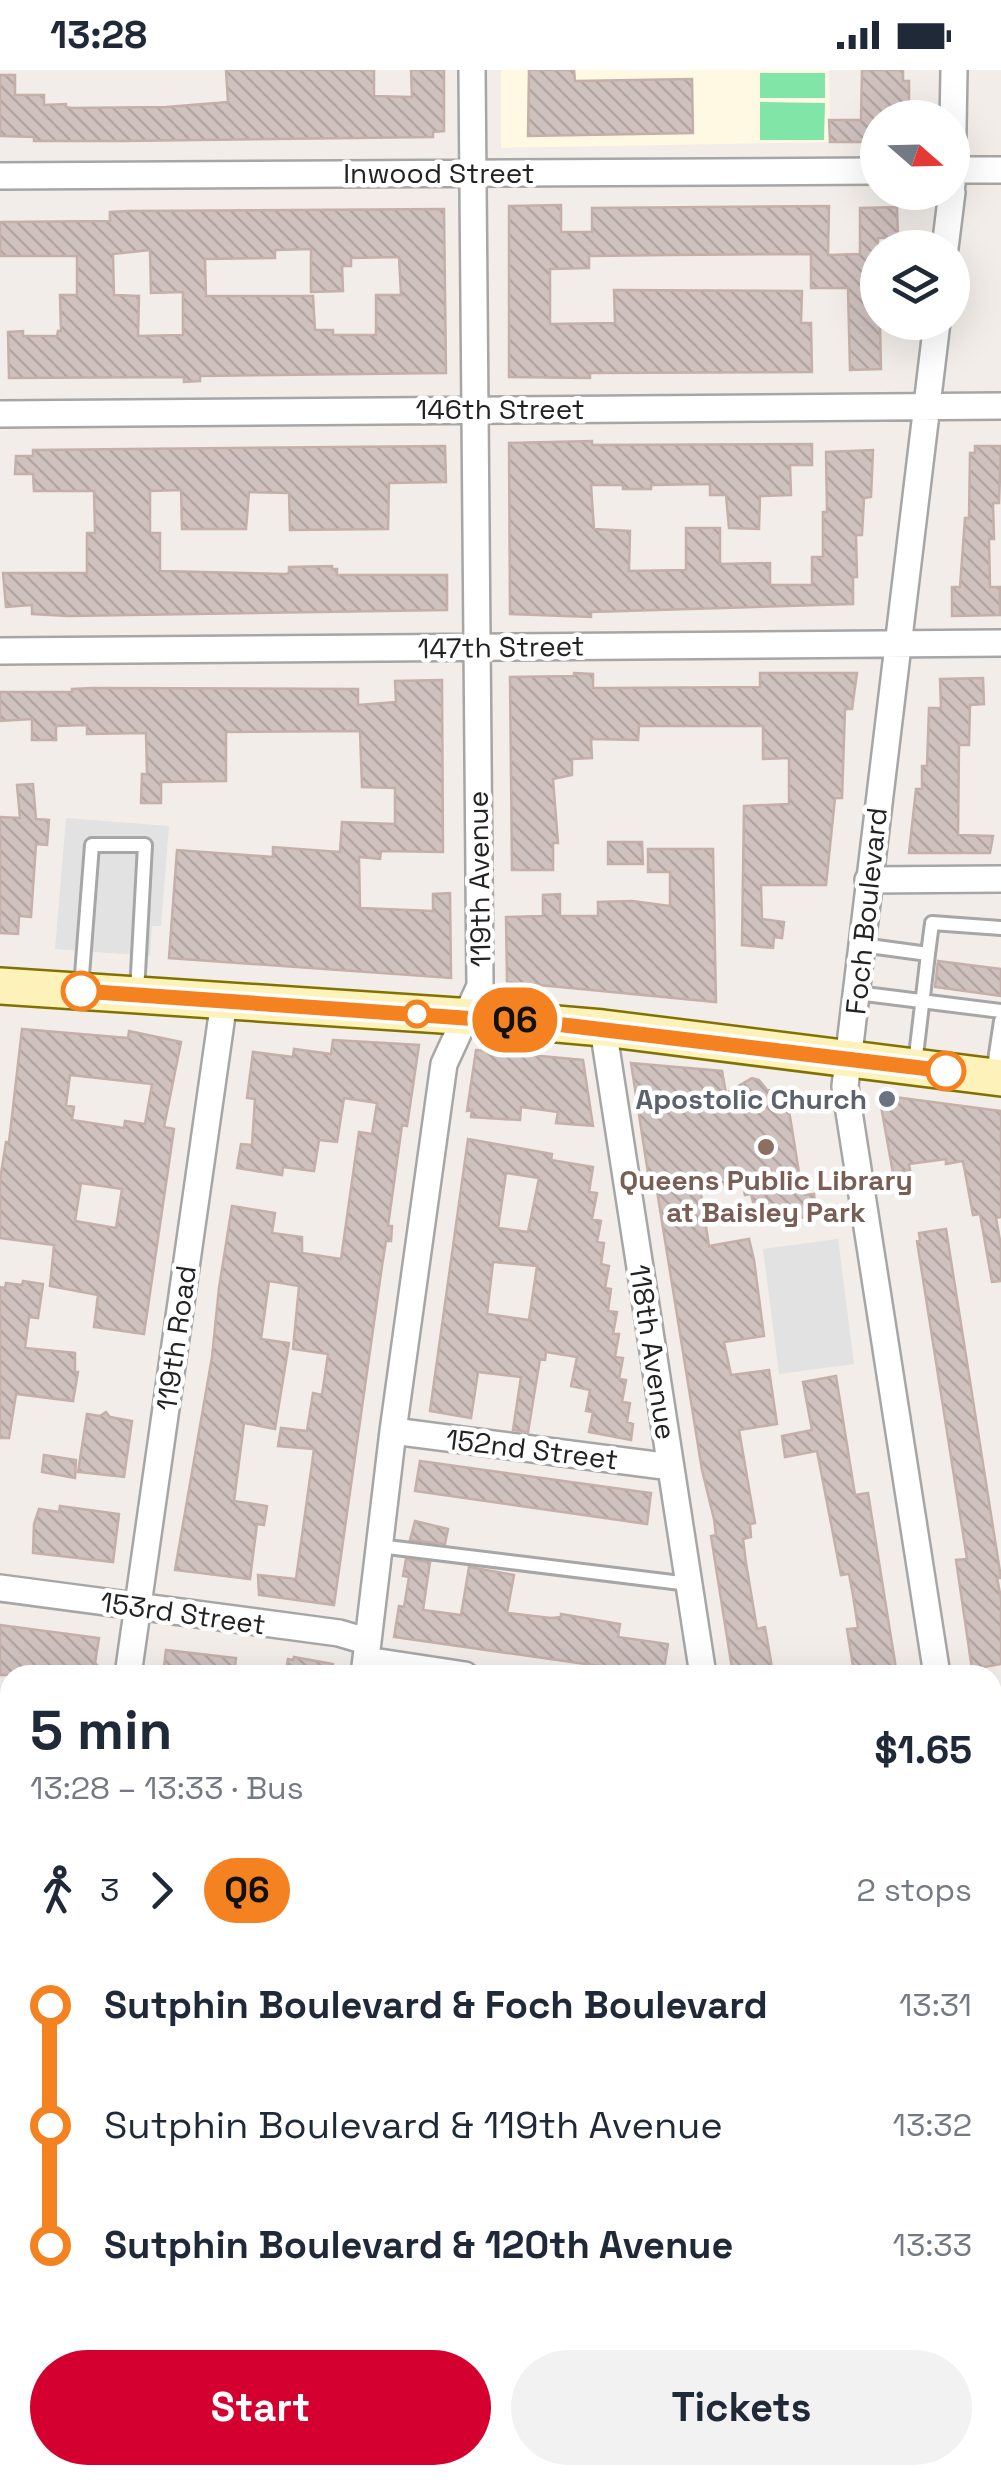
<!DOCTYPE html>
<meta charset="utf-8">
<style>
:root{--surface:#fff;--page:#f2f2f3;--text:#1f2937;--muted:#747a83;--accent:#d30030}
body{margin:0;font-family:"Space Grotesk",sans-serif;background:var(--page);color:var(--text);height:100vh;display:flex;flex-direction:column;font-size:38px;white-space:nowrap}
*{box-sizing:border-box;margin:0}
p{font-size:32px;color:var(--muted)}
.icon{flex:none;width:55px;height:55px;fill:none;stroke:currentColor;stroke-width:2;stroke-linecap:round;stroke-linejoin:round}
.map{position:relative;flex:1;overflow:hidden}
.panel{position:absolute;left:0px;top:1595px;width:1002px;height:820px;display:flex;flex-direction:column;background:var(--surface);border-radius:30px 30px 0 0;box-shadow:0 10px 40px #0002}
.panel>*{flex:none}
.badge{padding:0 20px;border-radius:32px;font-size:35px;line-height:65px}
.needle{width:65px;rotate:110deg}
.fabs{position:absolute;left:860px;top:30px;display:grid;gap:20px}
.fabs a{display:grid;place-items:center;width:110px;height:110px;border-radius:50%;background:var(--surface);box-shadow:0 10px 40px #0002;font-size:50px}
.map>.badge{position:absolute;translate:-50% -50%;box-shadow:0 0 0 5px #fff}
.legs{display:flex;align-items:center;gap:15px;height:110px;padding:0 30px;font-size:32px}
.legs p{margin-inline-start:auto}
.head{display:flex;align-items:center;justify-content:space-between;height:170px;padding:0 30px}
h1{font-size:55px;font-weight:700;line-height:75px}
.button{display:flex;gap:20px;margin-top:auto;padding:20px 30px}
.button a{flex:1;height:115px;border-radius:60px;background:var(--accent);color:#fff;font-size:40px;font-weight:700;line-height:115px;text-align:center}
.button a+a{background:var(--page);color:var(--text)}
ul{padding:0 30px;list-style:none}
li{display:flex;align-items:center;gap:35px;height:120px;font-size:38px}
li i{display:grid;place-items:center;width:15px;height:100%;margin:0 12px;background:currentColor}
li i::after{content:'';width:25px;height:25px;margin:-12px;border:8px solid;border-radius:50%;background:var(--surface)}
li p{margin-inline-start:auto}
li:first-child i{background:linear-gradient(#0000 50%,currentColor 0)}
li:last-child i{background:linear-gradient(currentColor 50%,#0000 0)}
.status{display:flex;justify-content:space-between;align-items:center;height:70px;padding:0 50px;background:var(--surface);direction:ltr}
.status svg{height:28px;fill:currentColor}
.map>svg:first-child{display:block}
.education{fill:#fff9e4}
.park{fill:#cdfdc4}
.pitch{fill:#82e5a8}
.parking{fill:#e2e2e2}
.water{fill:#a6e2e2}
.building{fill:url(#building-back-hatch);stroke:#c5afa9;stroke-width:2.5;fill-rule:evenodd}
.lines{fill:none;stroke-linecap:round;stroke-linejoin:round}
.lane-casing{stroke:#a6a6a6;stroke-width:18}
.street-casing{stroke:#a6a6a6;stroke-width:30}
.secondary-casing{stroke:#817200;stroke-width:40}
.path{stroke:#ff6c7f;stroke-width:4;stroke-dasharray:5 5;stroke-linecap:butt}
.lane{stroke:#fff;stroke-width:12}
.street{stroke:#fff;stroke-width:25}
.secondary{stroke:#fef2bb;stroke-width:35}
.line-1-casing{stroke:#fff;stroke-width:22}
.line-1{stroke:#f58220;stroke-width:15}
.stop-1-dot{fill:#fff;stroke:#f58220;stroke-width:5}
.worship-dot{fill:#6b7280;stroke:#fff;stroke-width:4}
.education-dot{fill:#8d6e63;stroke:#fff;stroke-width:4}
.labels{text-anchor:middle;stroke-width:9;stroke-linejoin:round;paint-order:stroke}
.street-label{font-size:28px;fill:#222;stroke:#fff}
.worship-label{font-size:28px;font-weight:bold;fill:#5b616d;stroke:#fff;text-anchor:end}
.education-label{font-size:28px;font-weight:bold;fill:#785e54;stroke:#fff}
</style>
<div class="status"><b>13:28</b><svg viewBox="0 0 49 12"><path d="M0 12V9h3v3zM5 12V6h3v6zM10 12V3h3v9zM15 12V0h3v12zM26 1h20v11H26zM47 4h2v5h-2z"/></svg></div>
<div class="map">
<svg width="1001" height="2415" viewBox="0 0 1001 2415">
<defs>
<pattern id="building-back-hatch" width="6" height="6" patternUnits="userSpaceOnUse" patternTransform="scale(2.5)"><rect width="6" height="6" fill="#cfc1be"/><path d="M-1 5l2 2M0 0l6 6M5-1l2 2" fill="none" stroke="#b1a6a3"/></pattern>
</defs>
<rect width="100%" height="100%" fill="#f2ede8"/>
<path class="education" d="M501,0H829L830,72L501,78Z"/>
<path class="park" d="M0,2005L10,2007V2405H992L993,2092L1001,2117V2415H0Z"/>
<path class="pitch" d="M760,3H825V28H760Z
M760,32L825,33L824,70H760Z"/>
<path class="parking" d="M66,748L169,756L161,856H152L150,886L55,879Z
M838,1169L854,1294L779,1304L763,1179Z"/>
<path class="water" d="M10,2154V2405H462L469,2415H0V2156Z"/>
<path class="building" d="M226,0H374V26L412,27L411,0H444V61L433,62V67L123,71H34V67L0,66V5H15V25H44V35L66,34V37L71,38L166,37L228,32Z
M529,0H574L575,11L692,9L693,63L528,66Z
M862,0H903V11H909V48H878V72H830L829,50H861Z
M561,135V162H592V138L829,136L828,185L860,184V138L897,137L898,168H878L881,299L850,300L848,218H811V184L670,185L589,186V198L550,199V254L615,253L614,220L802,221L801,253H811L812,302L590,303V308L509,307V136Z
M444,139L446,303L200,306V311L184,312V307L9,308L8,262L23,261V266H57L58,261H61L60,225H77V186H0V152L110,151V142L129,141ZM311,179V222L343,221L342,196H351V188L399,187L401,225H376V265H333V260H315L313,226H206L205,189L275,188V180ZM150,180L151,223L183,222V265L138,266L139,226L114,225L113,184Z
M592,371V375L812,374V395H790L791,425L760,426L759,459L729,458L726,425H710V414L651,415V419H623V415H591L594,459L630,461L629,501L686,500V458H720V494L770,493V515H812V487H823V442H827L826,382L873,380L871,427L864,428L862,465H856L857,507H853V534L591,542V547L510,544L509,373Z
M445,376L446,412L389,413L388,459L290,460L289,423L249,422L246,459H182L181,420L150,421V463H160V501L286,504L289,503V497L332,496V499H337V505H447V540L68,546L32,544V535L6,537L3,503H87V463H95L94,421H34L33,404H15L16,386H33V380Z
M975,376H1001L999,433H993L994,469H989L990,517H1000V545L952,546V517H960L965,448H969L970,383H975Z
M574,603L593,604V618H609L760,617V603H857L852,639H845L842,728H835L826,815H761L762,849L784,852L782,868L774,867L773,878L742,875L744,736L789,734V688L763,689V656H639L638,670L591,669L592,688L572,689V705L553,709L558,773H553V800H512L510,607L574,606Z
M983,608L984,634L970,635L969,675H959L958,765L993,766L990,783H909L916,719H922V696H927L929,638H941L940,609Z
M442,610L443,782L381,781L380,789L359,787L360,838L433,841V824L450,823L451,908L169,888L177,780L273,787V777L340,782L342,752L395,754V718L362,717L360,661L226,662V711L161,712V733H141L142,704H147L146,663L87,664V655L56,656V670H32V649L0,651V622H72V619L93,618L358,619V635L396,632L395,611Z
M33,714L36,749L49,750L47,775L36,774L31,847L19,846L18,864L0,863V747L20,748L17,715Z
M608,772H642L643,794H608Z
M648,779H713L716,932L507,912L506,847L543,846V825L560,824V846H598V832L632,831L670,836V802H648Z
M938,891L1001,899V926L935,917Z
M22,959L128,968L129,961L181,972L164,1057L174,1059L144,1264L94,1257L98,1225L50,1216L54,1175L0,1168V1110L6,1072H9ZM70,1005L152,1014L145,1054L125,1051L124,1058L72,1050L74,1037L66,1035ZM81,1113L122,1119L116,1158L75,1151Z
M333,970L419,975L407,1056L402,1055L388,1156H392L391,1171H386L382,1196L334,1535L259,1525L258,1505L296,1509L314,1379L278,1376L281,1358L307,1361L313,1323L322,1325L328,1284L293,1279L299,1216L269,1211L261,1269L289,1273L275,1359L244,1353L234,1431L267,1436L264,1455L257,1454L250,1509L175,1500L212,1287L219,1218L232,1136L275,1143L272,1163L302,1167V1183L341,1189L359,1062L372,1064L377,1033L344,1028L337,1072L319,1070L314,1101L283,1097L282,1105L237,1098L241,1074L252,1075L255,1029L247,1028L253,982L293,987L294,979L331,984Z
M476,980L583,990L593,1056L556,1053L558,1042L521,1037L520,1050L471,1047L472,1040L467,1041Z
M631,993L722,1001L726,1023L752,1008L759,1010L767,1020L786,1022L802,1121L805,1125L814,1124L816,1140L807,1142L808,1147L761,1153L757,1131L753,1132L751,1124L745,1125L742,1111L700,1118L709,1176L749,1169L754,1190L764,1266L724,1272L731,1305L769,1300L777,1354L739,1360L755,1453L750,1454L751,1467L743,1469L746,1493L757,1559L765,1557L773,1603L733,1605L711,1466L716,1465L714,1449L702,1400L654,1102L648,1103Z
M879,1025L1001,1041V1147L996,1148L1001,1176V1211L992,1212L980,1144L973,1145L963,1091L946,1094V1089L909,1094L910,1100L893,1103Z
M468,1069L552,1084L551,1090L593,1097L589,1122L597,1123L592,1149L601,1151L597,1172L604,1173L601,1194L609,1196L605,1218L611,1219L608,1241L617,1242L613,1264H619L615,1287L623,1288L619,1309L626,1310L622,1332L630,1333L627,1352L633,1354L631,1370L589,1362L593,1342L586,1341L590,1320L571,1316L577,1287L546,1282L545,1290L540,1289L528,1362L513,1360L521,1307L478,1302L471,1348L430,1341ZM506,1103L539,1108L528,1162L498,1158ZM493,1192L537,1196L529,1250L487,1244Z
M946,1159L1001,1508H997L1001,1528V1594L972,1599L956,1490L967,1489L917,1171L920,1170L919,1163Z
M23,1211L43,1214L38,1248L29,1247L25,1278L75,1283V1302H78L73,1331L16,1324L9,1368H0V1217L5,1218L6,1213L22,1215Z
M836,1306L855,1425L868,1423L897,1605H866L865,1600L854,1602L847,1559L858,1558L853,1525L849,1504L841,1505L817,1381L785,1387L782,1366L812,1360L803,1312Z
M106,1342L110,1347L132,1351L124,1407L78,1402L87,1344L100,1346Z
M44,1385L76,1390L75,1408L42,1402Z
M420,1391L651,1423L647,1454L415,1421Z
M60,1436L119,1444L113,1492L33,1483L34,1454L39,1439L59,1442Z
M415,1451L448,1459L445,1474L410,1470Z
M406,1489L430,1492L423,1540L461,1545L469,1497L514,1505L507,1543L551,1548L561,1547V1544L620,1554L618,1567L668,1574L663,1605L394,1567L399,1536L404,1537L409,1507L403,1506Z
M0,1555L99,1568L95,1593L100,1598L94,1605H0Z
M166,1580L236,1588L234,1605H163Z
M294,1587L333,1594L332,1605H285L288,1589L293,1590Z"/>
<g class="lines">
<g class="lane-casing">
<path id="lane" d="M862,875L928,884L932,853L1001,858
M81,918L92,775H145L137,922
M857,923L1001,941
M915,994L928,884
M993,1004L1001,951
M379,1476L689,1514"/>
</g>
<g class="street-casing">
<path id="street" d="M952,100H1001
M0,106L878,101
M952,114L954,0
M945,178L952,122
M937,252L845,1016L937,1605
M0,344L1001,336
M0,581L1001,573
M868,810L1001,809
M603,958L703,1605
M393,1361L671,1397
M0,1518L339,1563L366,1571
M366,1590L465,1605
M128,1605L224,931
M364,1605L393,1361L444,994L480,916L472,0
M992,1958L1001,2013
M0,1986L10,1988
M992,2039L1001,2038"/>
</g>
<g class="secondary-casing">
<path id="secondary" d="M0,916L488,948L603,958L1001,1008"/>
</g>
<path class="path" d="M0,2028L10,2030
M0,2097H10
M992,2177L996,2203L992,2208
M490,2405L494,2415
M511,2405L515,2415
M979,2405L983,2415
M549,2415L552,2405"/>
<use href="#lane" class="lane"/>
<use href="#street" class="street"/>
<use href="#secondary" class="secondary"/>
</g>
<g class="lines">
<g class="line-1-casing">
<path id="line-1" d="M81,921L564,955L946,1001"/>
</g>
<use href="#line-1" class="line-1"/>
</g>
<g class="stop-1-dot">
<circle cx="81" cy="921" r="18"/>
<circle cx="417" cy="944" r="12"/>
<circle cx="946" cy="1001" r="18"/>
</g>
<circle class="worship-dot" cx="887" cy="1029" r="10"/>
<circle class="education-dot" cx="766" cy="1077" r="10"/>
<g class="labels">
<g class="street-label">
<text x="439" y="113">Inwood Street</text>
<text x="500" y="349">146th Street</text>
<text transform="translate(501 577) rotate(-1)" y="10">147th Street</text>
<text transform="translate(479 809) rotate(-91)" y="10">119th Avenue</text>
<text transform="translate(866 841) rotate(-84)" y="10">Foch Boulevard</text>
<text transform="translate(176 1268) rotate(-82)" y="10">119th Road</text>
<text transform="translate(653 1282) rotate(81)" y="10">118th Avenue</text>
<text transform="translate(532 1379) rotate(7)" y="10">152nd Street</text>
<text transform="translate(183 1543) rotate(8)" y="10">153rd Street</text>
</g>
<g class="worship-label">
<text x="867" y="1039">Apostolic Church</text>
</g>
<g class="education-label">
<text x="766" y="1120">Queens Public Library<tspan x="766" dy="32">at Baisley Park</tspan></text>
</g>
</g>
</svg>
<div class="fabs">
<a><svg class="needle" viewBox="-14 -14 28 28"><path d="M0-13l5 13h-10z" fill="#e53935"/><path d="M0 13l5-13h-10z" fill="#747a83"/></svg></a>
<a><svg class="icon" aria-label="layers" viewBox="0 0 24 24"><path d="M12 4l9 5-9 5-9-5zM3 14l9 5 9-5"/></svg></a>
</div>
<b class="badge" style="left:515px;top:950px;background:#f58220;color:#111">Q6</b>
<section class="panel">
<div class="head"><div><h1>5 min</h1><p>13:28 – 13:33 · Bus</p></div><b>$1.65</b></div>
<div class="legs"><svg class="icon" aria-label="walk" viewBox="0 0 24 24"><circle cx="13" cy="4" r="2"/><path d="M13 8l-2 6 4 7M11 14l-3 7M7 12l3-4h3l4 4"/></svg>3<svg class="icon" aria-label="forward" viewBox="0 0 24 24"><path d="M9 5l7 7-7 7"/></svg><b class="badge" style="background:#f58220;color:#111">Q6</b><p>2 stops</p></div>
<ul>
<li><i style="color:#f58220"></i><b>Sutphin Boulevard &amp; Foch Boulevard</b><p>13:31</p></li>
<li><i style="color:#f58220"></i><span>Sutphin Boulevard &amp; 119th Avenue</span><p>13:32</p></li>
<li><i style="color:#f58220"></i><b>Sutphin Boulevard &amp; 120th Avenue</b><p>13:33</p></li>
</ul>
<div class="button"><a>Start</a><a>Tickets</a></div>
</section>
</div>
